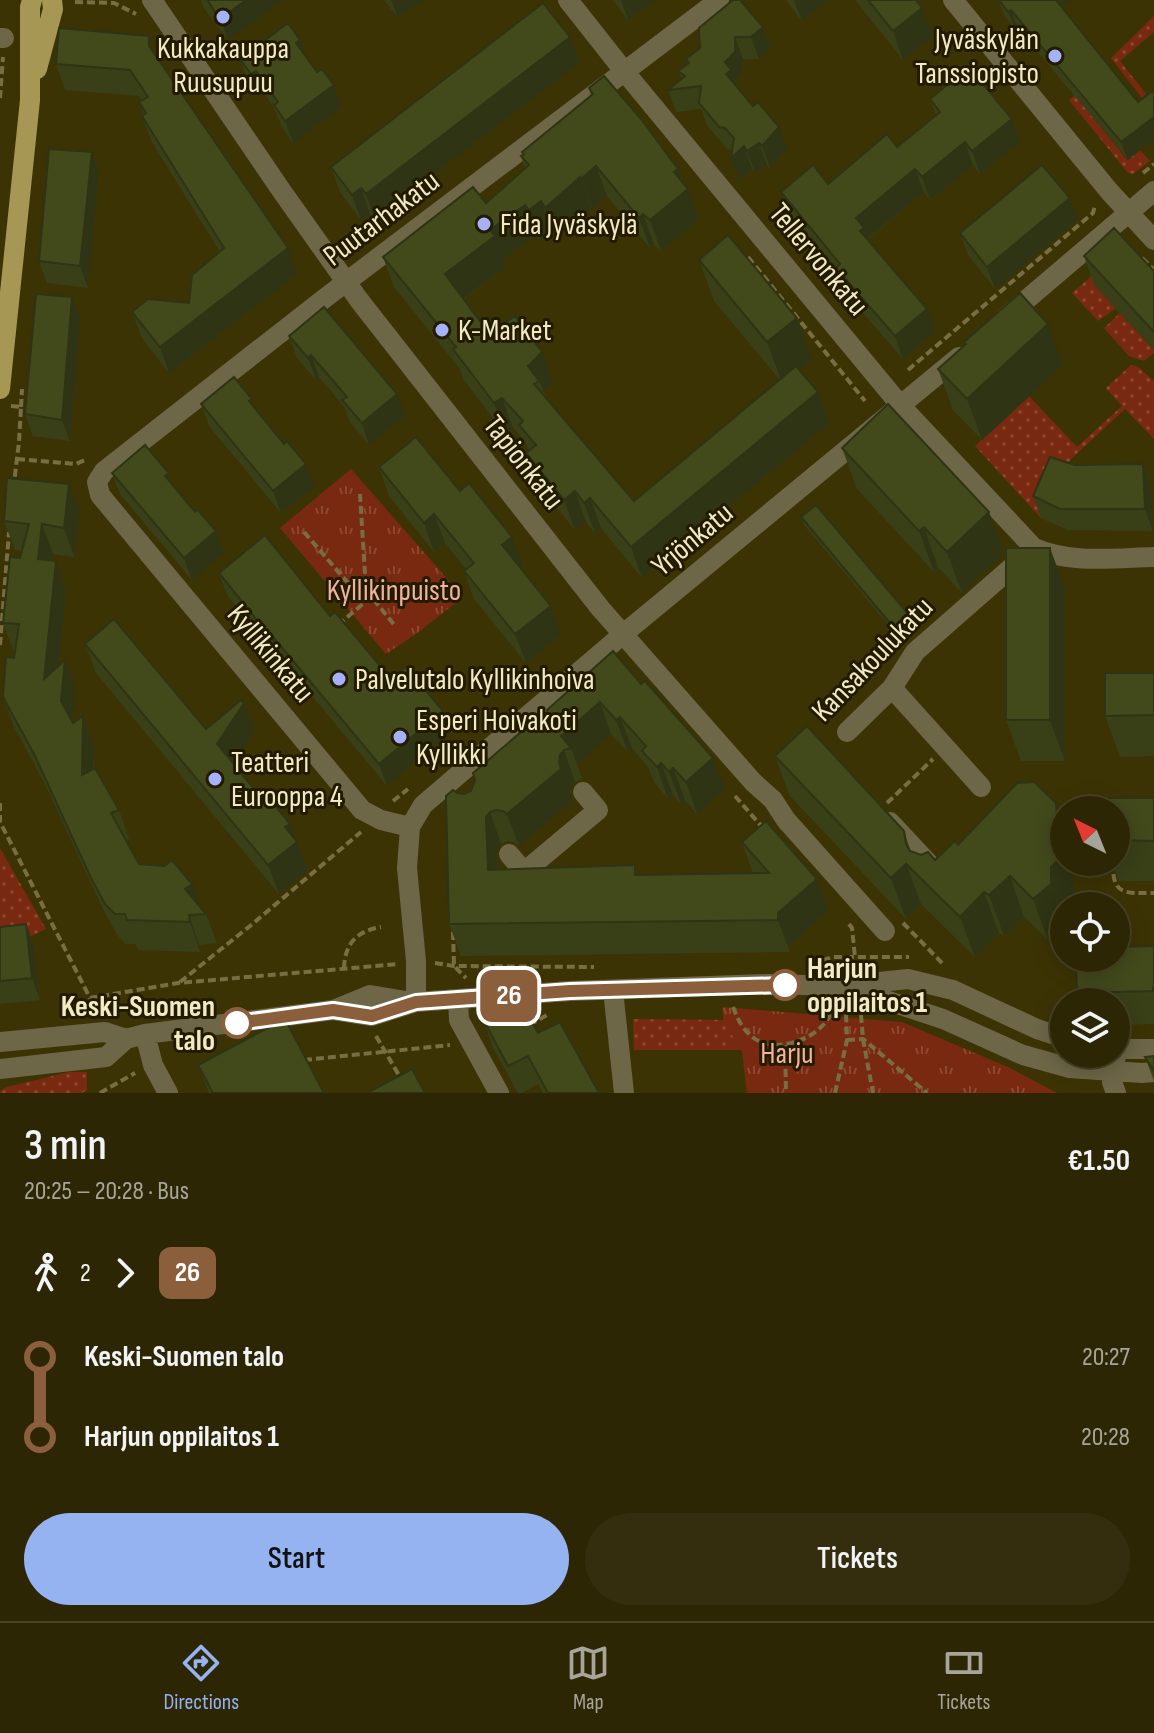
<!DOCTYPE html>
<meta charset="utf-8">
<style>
:root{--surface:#2d2604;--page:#352e0e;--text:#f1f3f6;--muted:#a7a59a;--line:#484326;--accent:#95b2f1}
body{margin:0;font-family:"Sofia Sans Condensed",sans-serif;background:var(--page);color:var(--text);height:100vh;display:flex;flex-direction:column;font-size:30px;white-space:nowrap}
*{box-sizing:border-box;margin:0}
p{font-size:26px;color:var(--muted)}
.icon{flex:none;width:44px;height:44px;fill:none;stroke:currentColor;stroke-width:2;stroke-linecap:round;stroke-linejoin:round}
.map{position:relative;height:1093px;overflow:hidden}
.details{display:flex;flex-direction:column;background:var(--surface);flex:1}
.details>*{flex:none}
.badge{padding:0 16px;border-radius:12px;font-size:28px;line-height:52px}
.needle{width:52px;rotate:317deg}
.buttons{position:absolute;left:1050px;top:796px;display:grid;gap:16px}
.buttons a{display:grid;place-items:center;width:80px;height:80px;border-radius:50%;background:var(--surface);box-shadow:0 4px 20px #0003,0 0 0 2px var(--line);font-size:40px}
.map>.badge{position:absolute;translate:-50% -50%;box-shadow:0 0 0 4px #fff}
.legs{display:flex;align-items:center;gap:12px;height:88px;padding:0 24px;font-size:26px}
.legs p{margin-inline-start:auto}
.head{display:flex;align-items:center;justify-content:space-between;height:136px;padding:0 24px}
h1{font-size:44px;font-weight:600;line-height:60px}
.button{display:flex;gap:16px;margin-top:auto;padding:16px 24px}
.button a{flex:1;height:92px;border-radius:48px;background:var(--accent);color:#111;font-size:32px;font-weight:600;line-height:92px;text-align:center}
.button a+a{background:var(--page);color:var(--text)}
ul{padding:0 24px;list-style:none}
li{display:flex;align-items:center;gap:28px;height:80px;font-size:30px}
li i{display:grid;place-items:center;width:12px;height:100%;margin:0 10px;background:currentColor}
li i::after{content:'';width:20px;height:20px;margin:-10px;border:6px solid;border-radius:50%;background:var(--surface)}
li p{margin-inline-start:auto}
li:first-child i{background:linear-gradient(#0000 50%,currentColor 0)}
li:last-child i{background:linear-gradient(currentColor 50%,#0000 0)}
.dock{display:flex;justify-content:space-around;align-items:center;height:112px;border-top:2px solid var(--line);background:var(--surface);font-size:22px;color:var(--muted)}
.dock a{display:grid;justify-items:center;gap:4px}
.dock .selected{color:var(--accent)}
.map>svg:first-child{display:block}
.grass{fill:url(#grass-dots)}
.park{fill:url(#park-tufts)}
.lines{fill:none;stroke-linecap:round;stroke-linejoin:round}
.path{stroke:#776f43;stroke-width:4;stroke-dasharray:8 4;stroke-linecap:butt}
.minor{stroke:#6d6647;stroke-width:20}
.major{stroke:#a69755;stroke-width:20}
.wall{fill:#394018}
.shaded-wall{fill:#2e3414}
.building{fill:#424a1c;stroke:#2e3414;stroke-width:2}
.line-1-casing{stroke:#fff;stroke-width:18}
.line-1{stroke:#8b5e3c;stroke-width:12}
.poi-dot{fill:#a6b1fc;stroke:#221b00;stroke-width:3}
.stop-1-dot{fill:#fff;stroke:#8b5e3c;stroke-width:4}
.labels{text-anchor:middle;stroke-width:6;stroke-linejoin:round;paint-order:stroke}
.poi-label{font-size:30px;fill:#f2eac2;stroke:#221b00;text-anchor:start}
.street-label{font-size:30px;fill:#f2eac2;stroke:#221b00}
.park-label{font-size:30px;fill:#f1b29f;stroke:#221b00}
.stop-label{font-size:30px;font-weight:bold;fill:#f2eac2;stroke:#221b00;text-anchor:start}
</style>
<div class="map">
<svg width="1154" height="1093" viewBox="0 0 1154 1093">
<defs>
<pattern id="grass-dots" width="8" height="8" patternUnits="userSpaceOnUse" patternTransform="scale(2)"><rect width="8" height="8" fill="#79290f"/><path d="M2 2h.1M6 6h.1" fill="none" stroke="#8c4830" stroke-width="1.8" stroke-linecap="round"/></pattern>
<pattern id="park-tufts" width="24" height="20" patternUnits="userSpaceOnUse" patternTransform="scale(2)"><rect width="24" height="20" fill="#79290f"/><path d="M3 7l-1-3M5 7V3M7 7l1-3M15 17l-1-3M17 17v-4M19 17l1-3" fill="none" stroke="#8c4830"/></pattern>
</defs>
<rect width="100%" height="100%" fill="#3c3305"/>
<path class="grass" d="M1154,16V32L1120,61L1146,94L1142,98L1111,58Z
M1075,95L1127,160L1140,150L1150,161L1133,174L1128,173L1069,100Z
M1121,251L1094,285L1116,308L1098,321L1072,293Z
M1120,313L1154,350V353L1144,361L1129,356L1104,328Z
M1131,365L1138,367L1154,381V439L1125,409L1071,459L1058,479L1041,518L975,446L1029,396L1077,447L1122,406L1106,388Z
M0,848L46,929L12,945L0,947Z
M633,1019L730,1020L747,1041V1093L742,1050H634Z
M69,1072H87V1090L82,1093H0V1091L7,1087Z"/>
<path class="park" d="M351,469L463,597L416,634L386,654L280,528Z
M722,1007L902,1022L1010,1068L1057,1093H747L742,1050L724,1024Z"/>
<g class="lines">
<path class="path" d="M75,2L114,3L136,14
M0,98L3,57
M1143,173L1154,164
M748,257L865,401
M1142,258L1154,270
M908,370L1093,213L1095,205
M11,406L21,407L19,442L14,483
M21,407L22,389
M17,459L76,464L85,460
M360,494L366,590L396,627
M304,532L348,583L366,585
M338,625L371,597
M0,645L9,532
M277,677L292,665
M735,796L763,828
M393,801L408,789
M0,803V822L90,998L178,983L399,964
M887,803L933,759
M1113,862C1112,896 1125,893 1154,893
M903,923L944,965
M849,924L852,928L855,957
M453,932L454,966L466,978
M435,963L454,966L594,967
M811,964L833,957H909
M344,968C345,943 357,931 381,927
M180,982L250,926L361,832
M733,1007C737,1017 741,1027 750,1035C769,1053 804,1044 821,1027C826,1023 829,1017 833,1012
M861,1015L863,1039L873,1093
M529,1025L549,1014
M376,1036L400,1077
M847,1040L863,1039L927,1093
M785,1045L786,1093
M304,1060L450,1045
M100,1093L135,1073
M835,1093L847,1040L846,1013"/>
<path class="minor" d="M152,0L281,190L359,300L600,608L753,782L773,800L786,820L885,931
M568,0L624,71L901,406L1034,548C1071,564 1114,558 1154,557
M953,0L1109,191L1154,240
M0,38H4
M1005,318L1154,191
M892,688L981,787
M847,732L892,688L915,652L1028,553
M890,822L931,866L933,878
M410,827L381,820L362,810L100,495L97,482L104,471L325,298L719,0
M509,854L524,872L598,810L583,792
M849,988L943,1019L1023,1055L1070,1068L1142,1073L1154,1072
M613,990L624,1093
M458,1000L459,1020L499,1093
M416,1002V961L407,868L410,827L423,805L622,635L959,357
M336,1009L370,995L412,1002
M145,1034L153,1065L168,1093
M0,1042L105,1032L126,1039
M1116,1049H1154
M0,1069L106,1057L126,1039L145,1034L333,1010L372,1016L416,1002L570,991L767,984L841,986L908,979L953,990L1037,1029L1064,1038
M1116,1093L1112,1082L1117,1049"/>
<path class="major" d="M37,69L53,9L52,0
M0,389L30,100V7L32,0"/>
</g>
<path class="wall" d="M201,0H283L228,40L204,8Z
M384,0H423L398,18Z
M613,0H655L628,20Z
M786,0H828L802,21Z
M855,0H916L933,36L903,60Z
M998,0H1070L1062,7L1138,102L1128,160L1017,27L1015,29L1004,15Z
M763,27L771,48L759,59H743L742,74L735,81L738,89L787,149L770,168L767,165L755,173L752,168L739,180L731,158L732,150L727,149L707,125L701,109L676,112L668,90L682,79L678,71L687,64L686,59L700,48Z
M570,37L579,63L375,219L370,214L361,220L340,192L331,167Z
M156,56L297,274L169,373L142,338L132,312L189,303L220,252L152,142L142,116L144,115L139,102L142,101L139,96L65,90L56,64Z
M240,59H308L341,107L293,143L282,127L274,108L264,93L259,96L248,81Z
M589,88L678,169L699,219L661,251L654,245L650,248L607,196L592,209L591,208L556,238L552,231L540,241L536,235L503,259L506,267L464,299L482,324L497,328L553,382L544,392L545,396L634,501L780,380L714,301L699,260L797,318L812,359L799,369L818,392L829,423L642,578L601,528L595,533L586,522L575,530L537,483L526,453L529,451L525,441L513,428L505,434L464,380L460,369L394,287L383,257L486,203L525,169L521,156L523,155L522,152L591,95Z
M930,99L1012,119L1020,142L980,174L973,165L930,200L924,192L868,239L869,242L935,332L903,359L844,291L839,275L789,215L781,192L828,184L897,147L936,115Z
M99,174L88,288L47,283L39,261Z
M1070,198L1078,220L995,289L968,255L960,233Z
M1084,256L1154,271V350L1094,285Z
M72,297L80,319L70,441L33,436L25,414Z
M289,336L405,416L369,445L350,422L345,408L319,377L316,380L297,358Z
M964,342L1063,365L982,440L953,410L938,369L965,345Z
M201,404L255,409L314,486L281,513L209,426Z
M842,448L1004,553L962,593L938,567L934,572L857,489Z
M1143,464L1151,486L1153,531L1068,530L1041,518L1033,496L1075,465Z
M379,467L460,491L523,566L520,568L551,606L561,634L526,663L474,599L464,571L466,569L445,543L434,552L389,496Z
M112,473L173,486L195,512L216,531L224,553L192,580L120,494Z
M80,514L74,557L53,554L52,561H56L66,591L59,666L76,690L72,722L83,716L94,746V769L119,810L129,839L126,840L139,864L201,907L206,914L217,943L199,945L200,952L138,950L135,944H125L116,933L102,907L45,784L14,727L3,697L15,653L14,652L3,623L22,551L15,550L4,521Z
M801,517L918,630L903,642L804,525Z
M219,573L330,616L391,679L443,711L451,733L387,786L282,660L280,661L227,595Z
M1065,589V761H1021L1006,720Z
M85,644L206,729L254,731L233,764L296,840L308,870L279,894L96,673Z
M613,651L725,790L697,814L685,800L681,804L673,795L668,799L654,782L648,767L632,748L628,752L611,734L577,764L582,779L575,782L571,787L570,793L573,800L519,846L514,842L508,841L501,844L497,849L498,870L638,875L753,873L742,842L817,879L828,911L790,945V952L461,956L449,924L457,793L464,794L471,791L538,731L545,728Z
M1154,673V756L1120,757L1105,716Z
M775,756L904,831L911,852L935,860L958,845L1056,803L1064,824V862H1072L1075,899L1067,906H1064L1048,940L1024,917L1004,936L999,933L975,957L921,904L906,919L790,796Z
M1154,798V881H1119L1112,862H1116V810Z
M26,924L34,946L40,1000L0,1004V927Z
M1154,946V1024L1116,1025V1002H1080L1077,993Z
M483,1019L538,1033L599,1093H543L538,1084L522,1093H518L493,1048Z
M1154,1056V1081L1145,1057Z
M198,1065L324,1093H209Z"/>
<path class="shaded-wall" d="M246,0H283L228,40L220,19Z
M391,0H423L398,18Z
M621,0H655L628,20Z
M794,0H828L802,21Z
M1053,0H1070L1057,11Z
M922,8L933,36L903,60L893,31Z
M1011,10L1017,27L1015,29L1008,12Z
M763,27L771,48L759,59L751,37Z
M570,37L579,63L375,219L366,194Z
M735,37L743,59L742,74L735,81L739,91L726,74L725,62Z
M300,40L308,62L296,43Z
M256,71L264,93L259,96L251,74Z
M334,85L341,107L293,143L285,121Z
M1154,117V139L1128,160L1121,142Z
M1012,119L1020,142L980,174L972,151Z
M779,127L787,149L770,168L762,146Z
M965,142L973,165L930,200L922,177Z
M759,143L767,165L755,173L747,151Z
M744,146L752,168L739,180L731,158Z
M92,152L99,174L88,288L80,266Z
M596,166L607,196L592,209L581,179Z
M678,169L686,191L688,189L699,219L661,251L650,220L674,172Z
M915,169L924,192L868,238L873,251L860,231L856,218Z
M580,177L591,208L556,238L545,208Z
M361,188L370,214L361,220L352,195Z
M1070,198L1078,220L995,289L987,267Z
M541,201L552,231L540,241L529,210Z
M525,205L536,235L503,259L506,267L456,304L445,274L490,230Z
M643,214L654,245L650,248L639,218Z
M288,248L297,274L169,373L160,347Z
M72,297L80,319L70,441L62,420Z
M927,309L935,332L903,359L895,336Z
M797,318L812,359L782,383L767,342Z
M1048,324L1063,365L982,440L967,399Z
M542,352L553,382L544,392L539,381L528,366Z
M311,355L319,377L316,380L308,358Z
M818,392L829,423L642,578L631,547Z
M397,394L405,416L369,445L362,423Z
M502,398L513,428L505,434L494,403Z
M306,464L314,486L281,513L273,491Z
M1143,464L1151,486L1153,531L1145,509Z
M69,484L80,514L74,557L64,528Z
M575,491L586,522L575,530L564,500Z
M590,498L601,528L595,533L584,503Z
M989,512L1004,553L962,593L947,552Z
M434,514L445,543L434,552L424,523Z
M42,524L53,554L49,589L38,559Z
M924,527L938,567L934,572L919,531Z
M216,531L224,553L192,580L184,558Z
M512,537L523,566L512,574L502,545Z
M1050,548L1065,589V761L1050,720Z
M56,561L66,591L55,708L44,679Z
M551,606L561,634L526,663L515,634Z
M915,622L918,630L903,642L900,635Z
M274,638L282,660L280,661L272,639Z
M65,660L76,690L71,731L61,701Z
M600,702L611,734L577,764L571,748L561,736Z
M244,703L254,731L227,773L217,744Z
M443,711L451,733L387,786L379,764Z
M83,716L94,746L92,805L82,775Z
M620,717L632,748L628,752L616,720Z
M564,750L575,782L571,787L570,793L573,800L519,846L507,814L559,762L560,755Z
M713,758L725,790L697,814L686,782Z
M661,763L673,795L668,799L657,767Z
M673,768L685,800L681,804L669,772Z
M1056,803L1064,824V862H1072L1075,899L1067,906H1064V926L1048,940L1033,899L1051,867Z
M490,812L501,844L497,849L499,902L488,870L486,817Z
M290,824L308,870L279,894L268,865L285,827Z
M906,864L921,904L906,919L891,878Z
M1010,876L1024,917L1004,936L989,895Z
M817,879L828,911L790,945V952L778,920V913Z
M192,884L203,914L185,889Z
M984,892L999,933L975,957L960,917Z
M189,915L199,945L200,952L190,922Z
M26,924L34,946L40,1000L32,978Z"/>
<path class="building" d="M207,0H246L220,19Z
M733,0H740L763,27L751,37H735V52L725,62L731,70L726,74L753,106L758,102L779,127L762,146L759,143L747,151L744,146L731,158L734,138L725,128L719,127L699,103L701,86L668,90L685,76L678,71L689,63L686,59L700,48L699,28Z
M868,0H916L922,8L893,31Z
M999,0H1056L1138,102L1154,90V117L1121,142L1011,10L1008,12Z
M543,3L570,37L366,194L361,188L352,195L331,167Z
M288,23L300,40L296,43L317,72L322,69L334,85L285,121L274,105L278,102L256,71L251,74L240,59Z
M59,28L149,36V46L288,248L160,347L132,312L148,299L189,303L192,275L224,248L142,116L146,113L139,102L148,97L130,70L56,64Z
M969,67L1012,119L972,151L965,142L922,177L915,169L856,218L864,228L860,231L927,309L895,336L836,268L840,264L781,192L813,165L828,184L887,134L897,147L940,112L930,99Z
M604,76L641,119L678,169L674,172L688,189L650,220L643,214L639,218L596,166L581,179L580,177L545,208L541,201L529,210L525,205L490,230L495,236L445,274L482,324L489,317L497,328L515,316L542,352L528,366L539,381L534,384L634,501L796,366L818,392L631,547L590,498L584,503L575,491L564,500L526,453L536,445L519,425L523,421L502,398L494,403L453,349L456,347L383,257L473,187L486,203L529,165L521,156L524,154L522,152L593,94L589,88Z
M49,149L92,152L80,266L39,261Z
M1042,165L1070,198L987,267L960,233Z
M1114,228L1154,271V332L1084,256Z
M728,235L797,318L767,342L699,260Z
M1020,293L1048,324L967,399L938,369L966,344L964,342Z
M36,294L72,297L62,420L25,414Z
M324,307L397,394L362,423L342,400L347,397L311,355L308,358L289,336Z
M234,377L252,399L249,401L284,444L287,441L306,464L273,491L201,404Z
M888,404L989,512L947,552L924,527L919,531L842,448Z
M416,437L460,491L469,483L512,537L502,545L551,606L515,634L464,571L474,563L434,514L424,523L379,467Z
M145,445L169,473L165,476L195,512L198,510L216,531L184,558L112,473Z
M1050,457L1075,465L1143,464L1145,509H1060L1033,496Z
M7,478L69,484L64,528L42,524L38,559L56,561L44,679L65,660L61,701L73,723L83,716L82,775L95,768L119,810L111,813L139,864L164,866L172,860L192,884L185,889L206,914L189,915L190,922L127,920L125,914H115L105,904L91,878L34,754L3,697L6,657L14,658L19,624L3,623L10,557L20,558L29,524L4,521Z
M816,505L915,622L900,635L801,517Z
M265,535L330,616L335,612L391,679L406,667L443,711L379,764L274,638L272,639L219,573Z
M1006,548H1050V720H1006Z
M114,619L206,729L241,700L244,703L217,744L265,802L269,798L290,824L285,827L297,842L268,865L85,644Z
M613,651L641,684L645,681L713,758L686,782L673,768L669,772L661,763L657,767L642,751L646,746L620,717L616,720L600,702L561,736L571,748L564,750L560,755L559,762L561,769L507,814L503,811L496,810L490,812L486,817L488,870L635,865V875L769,873L742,842L766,821L817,879L778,913V920L449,924L446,796L453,790L457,793L464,794L471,791L475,780L473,773L527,727L538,731L545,728L549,717L547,710Z
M1105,673H1154V715L1105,716Z
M807,726L904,831L906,844L910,851L921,855L928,852L935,860L955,841L958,845L1017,783L1034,782L1056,803L1060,858L1051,867V884L1033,899L1010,876L989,895L984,892L960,917L906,864L891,878L775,756Z
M1104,798H1154V841L1116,840V810H1104Z
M26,924L32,978L0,981V927Z
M1154,946V988H1153V991L1077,993L1076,958H1116V947Z
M520,999L538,1033L560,1022L599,1093H548L528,1056L508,1066L483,1019Z
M285,1019L324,1093H213L198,1065Z
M1154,1056V1071L1145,1057Z
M412,1069L425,1093H367Z"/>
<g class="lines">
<g class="line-1-casing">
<path id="line-1" d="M237,1023L333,1010L372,1016L416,1002L570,991L785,985"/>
</g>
<use href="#line-1" class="line-1"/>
</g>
<g class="poi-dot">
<circle cx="223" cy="17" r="8"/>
<circle cx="1055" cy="56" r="8"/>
<circle cx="484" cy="224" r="8"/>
<circle cx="442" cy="330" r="8"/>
<circle cx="339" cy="679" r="8"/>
<circle cx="400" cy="737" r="8"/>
<circle cx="215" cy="779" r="8"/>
</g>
<g class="stop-1-dot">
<circle cx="785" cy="985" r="14"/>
<circle cx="237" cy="1023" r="14"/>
</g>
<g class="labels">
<g class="poi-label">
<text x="1039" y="49" text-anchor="end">Jyväskylän<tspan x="1039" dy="34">Tanssiopisto</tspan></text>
<text x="223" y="58" text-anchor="middle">Kukkakauppa<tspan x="223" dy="34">Ruusupuu</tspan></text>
<text x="500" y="234">Fida Jyväskylä</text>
<text x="458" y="340">K-Market</text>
<text x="355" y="689">Palvelutalo Kyllikinhoiva</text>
<text x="416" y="730">Esperi Hoivakoti<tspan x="416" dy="34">Kyllikki</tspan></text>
<text x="231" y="772">Teatteri<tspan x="231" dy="34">Eurooppa 4</tspan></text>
</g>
<g class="street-label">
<text transform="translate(381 218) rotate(-37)" y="10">Puutarhakatu</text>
<text transform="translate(819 259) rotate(50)" y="10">Tellervonkatu</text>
<text transform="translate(524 462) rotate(52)" y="10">Tapionkatu</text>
<text transform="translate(692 539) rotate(-40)" y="10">Yrjönkatu</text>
<text transform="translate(271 653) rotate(50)" y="10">Kyllikinkatu</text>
<text transform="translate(872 659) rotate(-46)" y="10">Kansakoulukatu</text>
</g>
<g class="park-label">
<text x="394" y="600">Kyllikinpuisto</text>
<text x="787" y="1063">Harju</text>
</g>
<g class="stop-label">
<text x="807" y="978">Harjun<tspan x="807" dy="34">oppilaitos 1</tspan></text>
<text x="215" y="1016" text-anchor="end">Keski-Suomen<tspan x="215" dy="34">talo</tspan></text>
</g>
</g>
</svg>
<div class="buttons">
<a><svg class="needle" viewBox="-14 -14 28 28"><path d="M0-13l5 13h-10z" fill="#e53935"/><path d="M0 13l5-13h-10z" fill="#a7a59a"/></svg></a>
<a><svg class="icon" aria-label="locate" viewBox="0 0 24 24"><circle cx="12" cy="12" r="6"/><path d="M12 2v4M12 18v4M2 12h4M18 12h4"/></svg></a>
<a><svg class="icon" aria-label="layers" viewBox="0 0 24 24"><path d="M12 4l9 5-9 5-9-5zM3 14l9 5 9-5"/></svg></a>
</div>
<b class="badge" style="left:509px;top:996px;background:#8b5e3c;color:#fff">26</b>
</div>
<section class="details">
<div class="head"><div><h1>3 min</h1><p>20:25 – 20:28 · Bus</p></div><b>€1.50</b></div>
<div class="legs"><svg class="icon" aria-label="walk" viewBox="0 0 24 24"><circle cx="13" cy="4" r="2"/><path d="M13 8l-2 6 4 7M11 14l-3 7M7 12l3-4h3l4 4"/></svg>2<svg class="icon" aria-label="forward" viewBox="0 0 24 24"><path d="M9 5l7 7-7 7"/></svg><b class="badge" style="background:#8b5e3c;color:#fff">26</b></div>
<ul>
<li><i style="color:#8b5e3c"></i><b>Keski-Suomen talo</b><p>20:27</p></li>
<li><i style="color:#8b5e3c"></i><b>Harjun oppilaitos 1</b><p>20:28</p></li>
</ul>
<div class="button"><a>Start</a><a>Tickets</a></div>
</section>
<nav class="dock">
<a class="selected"><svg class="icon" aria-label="directions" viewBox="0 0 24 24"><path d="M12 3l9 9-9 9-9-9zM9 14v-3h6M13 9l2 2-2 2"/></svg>Directions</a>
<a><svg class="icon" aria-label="map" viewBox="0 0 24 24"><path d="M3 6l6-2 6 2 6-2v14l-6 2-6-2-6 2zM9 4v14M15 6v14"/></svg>Map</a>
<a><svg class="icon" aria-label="tickets" viewBox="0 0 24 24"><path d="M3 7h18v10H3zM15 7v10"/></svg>Tickets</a>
</nav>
